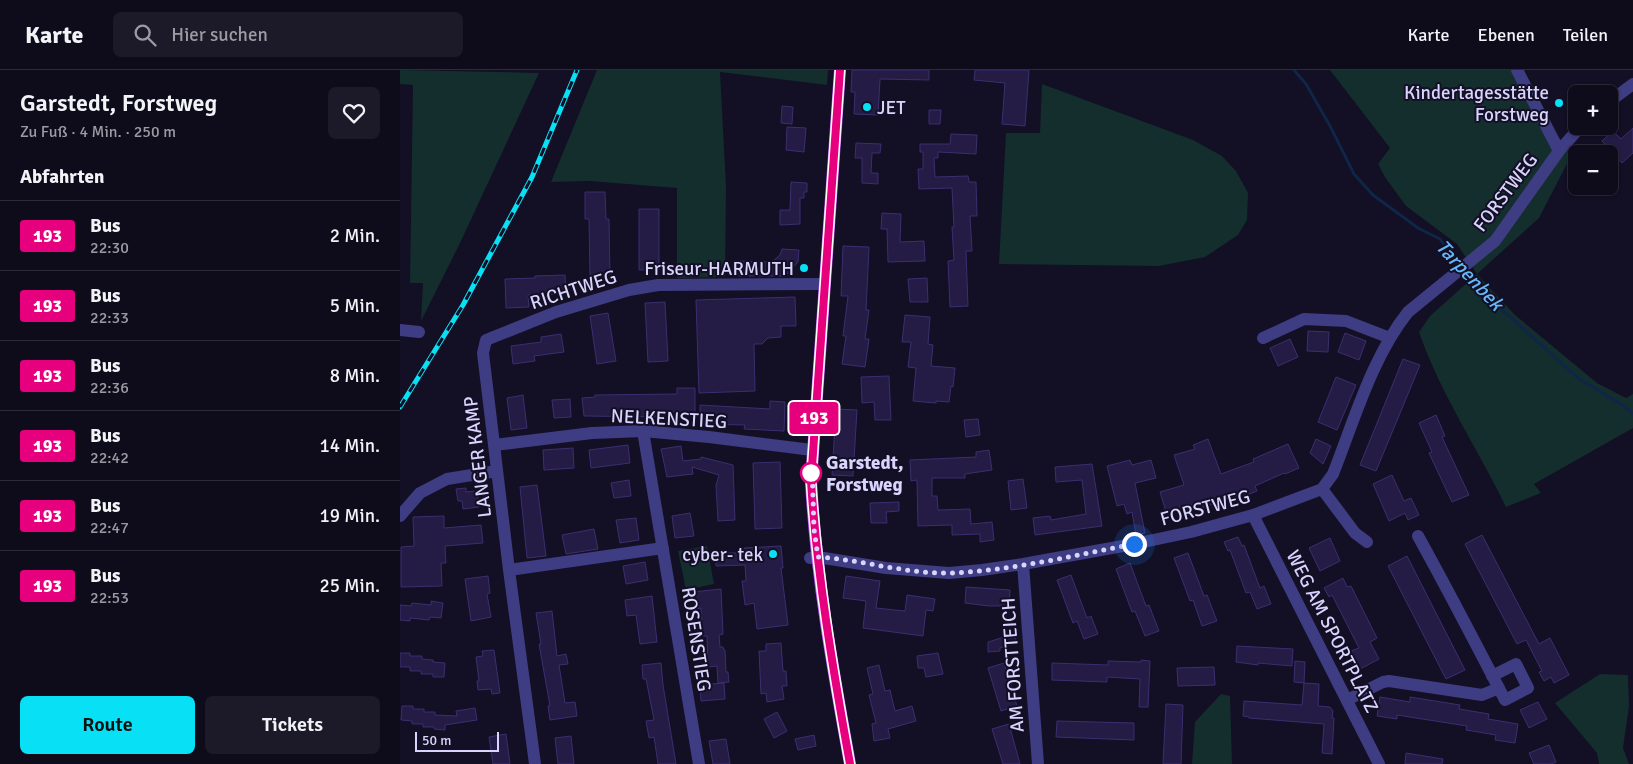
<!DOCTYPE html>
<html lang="de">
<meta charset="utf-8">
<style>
:root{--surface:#0e0b1b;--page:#1c1928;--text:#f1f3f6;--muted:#9b9ba3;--line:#2e2b3a;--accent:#08e0f6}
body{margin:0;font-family:Signika,sans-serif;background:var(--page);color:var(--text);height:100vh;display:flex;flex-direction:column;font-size:19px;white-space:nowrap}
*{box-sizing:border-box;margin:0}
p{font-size:16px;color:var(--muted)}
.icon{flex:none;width:28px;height:28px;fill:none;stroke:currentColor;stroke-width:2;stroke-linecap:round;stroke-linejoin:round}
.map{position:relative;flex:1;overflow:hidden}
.details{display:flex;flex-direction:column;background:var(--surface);width:400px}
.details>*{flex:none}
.badge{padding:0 10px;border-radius:4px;font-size:18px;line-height:32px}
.fabs{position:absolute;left:1168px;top:15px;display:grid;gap:10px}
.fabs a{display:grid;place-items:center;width:50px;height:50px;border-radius:8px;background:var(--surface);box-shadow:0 1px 4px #0004,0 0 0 1px var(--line);font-size:25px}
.scale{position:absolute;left:15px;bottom:12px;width:84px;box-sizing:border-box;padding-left:5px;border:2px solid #d9d4fe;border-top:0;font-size:14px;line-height:18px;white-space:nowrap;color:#d9d4fe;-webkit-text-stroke:4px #130f24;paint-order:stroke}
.you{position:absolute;width:25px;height:25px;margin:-12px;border:4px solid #fff;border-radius:50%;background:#1a73e8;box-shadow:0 0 0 8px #1a73e833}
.map>.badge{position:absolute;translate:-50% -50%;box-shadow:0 0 0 2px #fff}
h2{padding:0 20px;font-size:19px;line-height:45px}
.round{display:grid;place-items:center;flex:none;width:52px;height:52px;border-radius:8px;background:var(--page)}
.head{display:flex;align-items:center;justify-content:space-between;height:85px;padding:0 20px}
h1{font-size:24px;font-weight:600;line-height:38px}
.primary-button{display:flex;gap:10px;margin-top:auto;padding:10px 20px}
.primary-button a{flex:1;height:58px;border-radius:8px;background:var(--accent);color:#111;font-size:20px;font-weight:600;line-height:58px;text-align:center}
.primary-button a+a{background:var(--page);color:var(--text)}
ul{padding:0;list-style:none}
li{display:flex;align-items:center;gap:15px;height:70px;padding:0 20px;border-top:1px solid var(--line)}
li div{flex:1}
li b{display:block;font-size:19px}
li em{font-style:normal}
li .badge{min-width:55px;font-weight:700;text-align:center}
header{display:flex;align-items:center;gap:30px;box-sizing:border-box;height:70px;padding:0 25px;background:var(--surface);border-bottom:1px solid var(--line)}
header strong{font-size:24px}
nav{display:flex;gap:28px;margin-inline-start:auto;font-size:18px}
.search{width:350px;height:45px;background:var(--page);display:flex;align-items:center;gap:12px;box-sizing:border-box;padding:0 18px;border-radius:8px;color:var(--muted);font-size:19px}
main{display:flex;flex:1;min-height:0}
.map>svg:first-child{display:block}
.green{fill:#132e2d}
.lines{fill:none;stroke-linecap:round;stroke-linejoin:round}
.stream{stroke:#102648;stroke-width:3}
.building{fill:#241c45;stroke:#3b2f70}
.minor{stroke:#3e3c82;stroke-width:12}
.major{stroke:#be5ffa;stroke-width:12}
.rail-casing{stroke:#08e0f6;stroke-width:5}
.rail{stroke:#130f24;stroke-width:3;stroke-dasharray:9;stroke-linecap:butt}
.line-casing{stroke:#fff;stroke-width:11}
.line{stroke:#e6007e;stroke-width:8}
.walk{stroke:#d9d4fe;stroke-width:5;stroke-dasharray:0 9}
.poi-dot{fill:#08e0f6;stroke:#130f24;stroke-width:2}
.stop-dot{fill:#fff;stroke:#e6007e;stroke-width:2.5}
.labels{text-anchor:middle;stroke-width:4;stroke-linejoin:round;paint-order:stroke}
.poi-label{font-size:19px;fill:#d9d4fe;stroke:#130f24;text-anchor:end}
.street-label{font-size:19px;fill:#d9d4fe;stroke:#130f24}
.stop-label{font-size:19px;font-weight:bold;fill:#d9d4fe;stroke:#130f24;text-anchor:start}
.water-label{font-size:20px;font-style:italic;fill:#66b7fa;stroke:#130f24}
</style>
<header>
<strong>Karte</strong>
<div class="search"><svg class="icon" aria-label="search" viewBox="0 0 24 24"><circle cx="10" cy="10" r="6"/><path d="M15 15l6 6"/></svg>Hier suchen</div>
<nav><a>Karte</a><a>Ebenen</a><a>Teilen</a></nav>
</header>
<main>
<section class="details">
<div class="head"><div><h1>Garstedt, Forstweg</h1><p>Zu Fuß · 4 Min. · 250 m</p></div><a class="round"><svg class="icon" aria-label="heart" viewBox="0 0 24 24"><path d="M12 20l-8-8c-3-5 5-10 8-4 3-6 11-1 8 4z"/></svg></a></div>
<h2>Abfahrten</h2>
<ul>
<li><span class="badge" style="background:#e6007e;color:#fff">193</span><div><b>Bus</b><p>22:30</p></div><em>2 Min.</em></li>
<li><span class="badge" style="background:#e6007e;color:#fff">193</span><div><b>Bus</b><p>22:33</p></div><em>5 Min.</em></li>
<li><span class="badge" style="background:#e6007e;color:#fff">193</span><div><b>Bus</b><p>22:36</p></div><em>8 Min.</em></li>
<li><span class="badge" style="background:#e6007e;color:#fff">193</span><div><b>Bus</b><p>22:42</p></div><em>14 Min.</em></li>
<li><span class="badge" style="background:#e6007e;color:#fff">193</span><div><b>Bus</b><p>22:47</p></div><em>19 Min.</em></li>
<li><span class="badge" style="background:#e6007e;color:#fff">193</span><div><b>Bus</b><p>22:53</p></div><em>25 Min.</em></li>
</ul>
<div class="primary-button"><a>Route</a><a>Tickets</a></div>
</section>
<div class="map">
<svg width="1233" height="694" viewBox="0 0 1233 694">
<rect width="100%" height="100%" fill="#130f24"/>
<path class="green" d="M0,0L139,3L61,171L21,251L23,213H10L13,15L0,14Z
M197,0H428L427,15L320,2L326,117L325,207L277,208V118L190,111L151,112Z
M930,0H1124L1170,88L1139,148L1077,204L1115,245L1197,313L1226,328L1233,324V358L1134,414L1141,423L1106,437C1078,379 1040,323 1019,262L1030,246L1077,204L1057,174L1006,136L985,107L978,94L990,78Z
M642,14L793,70L822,86L836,101L848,123L847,150L838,165L805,187L759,196L599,194L606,63H640Z
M307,476L314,514L286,520L278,481Z
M1200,604L1228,605L1229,636L1223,678L1229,694H1199L1197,683L1155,633Z
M821,624L830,626L832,694H792L795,652Z"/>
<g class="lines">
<path class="stream" d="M894,0L906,14L930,56L954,104L973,125L1018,158L1040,169L1059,196
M1063,201L1071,212L1178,308L1224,336L1233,344"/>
</g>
<path class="building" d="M452,0H529V10L480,9L478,45L454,44L455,22H451Z
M575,0H629L625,56L602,54L605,13L574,10Z
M382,36L393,37L392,54L381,53Z
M529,40H541L540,54H529Z
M387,57L406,58L404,82L386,80Z
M1233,58V83L1222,93L1202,71L1213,61L1221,69Z
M551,64L577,65L576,84L538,82V88H534L535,107L568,106L569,112H576L577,146H570L572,181H566L568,236L550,237L548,191L554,190L552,157H554L552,118L519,119L518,99H523V82H520V74H550Z
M456,73L481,74L480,83H472L471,103H478V114L462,113V88H455Z
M391,112L407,113V122H404V128H400V154L380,155V140H390Z
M185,122H205L206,149H209L210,206L190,207L189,149H185Z
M239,139H259V200H239Z
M482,143L501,144L500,172L524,171L525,191L488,192L487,159H481Z
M443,176L469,177L466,240H469L465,269H469L465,297L442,294L446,266H443L448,226H441Z
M382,179L399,180L398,192L385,206H339L340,191L372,192L380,185Z
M165,205L166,224L128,225L129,237L106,238L105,209L135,208V206Z
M527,208L528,232H510L508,209Z
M395,227L396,256H381V267L368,268L362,274H354L355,321L299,323L296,230Z
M265,232L268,291L248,292L245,233Z
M208,243L216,291L197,294L190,246Z
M505,245L530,247L528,274L533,275L531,296L555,298L553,317L551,316L549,332L536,331V333L513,331L516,298L508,297L511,272H502Z
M908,261L929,262L928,282L907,281Z
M945,263L966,271L959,290L938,282Z
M161,264L164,282L134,286L135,291L113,294L111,276L141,272V267Z
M890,269L898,287L878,296L870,278Z
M1003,289L1020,295L976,401L960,395Z
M489,306L491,350H475L474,332L462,333L461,307Z
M936,307L956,315L937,360L918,352Z
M277,318H295V342H264V347L184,346L182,328L195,327V325L277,324Z
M123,325L127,358L111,360L107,328Z
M170,329L171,347L154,348L152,330Z
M370,331L385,332L384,361L344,359L345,355L300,354V335L370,339Z
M436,339L457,340L453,406L432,405Z
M1036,345L1045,366L1042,367L1069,425L1052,432L1029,383L1032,382L1019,353Z
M578,349L580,365L566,367L564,350Z
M808,369L821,404L854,392L853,389L888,374L899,398L885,404L884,403L855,416L857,421L840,428L839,425L796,440L793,434L766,442L760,422L784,415L774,385L795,379L793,375Z
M916,369L931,376L923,394L910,383Z
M228,375L230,393L191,398L189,380Z
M281,376L283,391L301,389V387L333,395L335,450L318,451L316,415L319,405L292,397L293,404L267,407L261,379Z
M173,378L174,398L144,400L143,380Z
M589,380L592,400L565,404V408H532V426H537L538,440L570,439L571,454L592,452L594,470L580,472V464L552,465V455L518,456L517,410L511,411L510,390L576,387V382Z
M730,390L732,395L751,390L756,408L735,413L745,463L736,465L732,442L727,444L724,434L717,436L707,396Z
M380,392L382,458L355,459L353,393Z
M692,394L702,456L635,465L633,448L650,446L651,450L686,444L682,410L656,412L655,397Z
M992,405L1004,431L1011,428L1019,445L1008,450L1005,443L989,451L973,414Z
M623,409L627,438L611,440L608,411Z
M229,410L231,426L214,428L211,413Z
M137,415L146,486L127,488L120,417Z
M66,418V422L77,421L79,437L63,439L62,431H58L56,419Z
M499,432V441L486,442L487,453H471L470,433Z
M290,443L294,466L275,468L272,446Z
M44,446V458L81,455L83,473L45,476L46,493H41L42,516L1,517V477L14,476L13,447Z
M236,448L239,470L220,473L216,450Z
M194,459L198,479L166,484L162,465Z
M1082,465L1139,574L1150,568L1169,605L1154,613L1151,607L1144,611L1139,602L1142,601L1126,570L1117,574L1065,474Z
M838,467L842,476L844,475L860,518L864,516L871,534L857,539L850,522L846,523L830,480L828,481L824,472Z
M930,468L940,491L920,501L909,478Z
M381,476L383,498H381L388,555L357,559L354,533L345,535L342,511H346L345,495L316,496V483H344V478Z
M788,483L804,526L807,525L817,551L802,556L793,530L790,531L774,488Z
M1007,486L1065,600L1046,609L988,496Z
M245,492L248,510L226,514L223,496Z
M730,493L746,536L749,535L759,561L745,566L735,541L732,542L716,499Z
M671,505L687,548L691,546L698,564L684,569L677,551L673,553L657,510Z
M88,506L90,523L87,524L91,547L71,551L65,509Z
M446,506L480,511L476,538L505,541L507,525L535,529L533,541L526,540L523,566L463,558L466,531L443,528Z
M943,508L947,517L951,516L977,568L970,572L979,589L960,599L951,581L959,578L932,525L929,527L924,518Z
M566,517L610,520L609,536H589L565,533Z
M321,519L323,564L319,565L320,577H323L324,580H325L326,602H328L329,612L318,613L317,596L308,597L307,566H302L301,538L295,539L293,522Z
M252,526L257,572L240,574L236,545L227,546L225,530Z
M31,531L43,533L41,548L30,547L29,550L10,548V551L0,550V535L11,536L12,533L31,535Z
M152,541L157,586L166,584L168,594L159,595L165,633L175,632L177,646L150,650L148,636H150L139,574H141L136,543Z
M614,564L617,573L600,578V581L588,582V572Z
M381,573L383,601H386L387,616H382L384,629L367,632L366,623L361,624L359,581H366V574Z
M837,576L893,579L892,596L858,593V595L836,592Z
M94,580L100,623L92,624L91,619L78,620L77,611H79L76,587L83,586L82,581Z
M0,583H10V586H22V589L33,590V592L45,593L44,607H33V604H21V601H10V597H0Z
M538,583L543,604L526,607L524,598H518L517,586Z
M741,590L750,591L748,637H739L740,609L707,607V612L652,610V593L708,595V591L741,592Z
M895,591L905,592L904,613L894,612Z
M261,593L263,615L276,694H258L254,667L249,668L246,651L254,650L246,609H243L242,595Z
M604,593L617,636L601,641L588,598Z
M479,595L485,621L490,620L495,641L512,636L516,651L488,659L490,668L474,671L472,654L476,653L469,625L473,624L467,598Z
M814,597L815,615L778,616L777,598Z
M324,613L325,629L301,631L300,615Z
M904,613L919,614L918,636L930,637L933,641L932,648H934L932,684L922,683L924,654L849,648V647L843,646L844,631L902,635Z
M980,627L1010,632V627L1060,635L1059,639L1089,644L1088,649L1118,654L1115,673L1095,670L1096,665L1066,660L1067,656L997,645V649L977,646Z
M1138,632L1147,649L1129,658L1120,640Z
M766,634L783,635L781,694H763Z
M2,636H13V639H24V642H35V645L57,646L56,641L75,638L77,650L45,655V660L34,659V657H23V654H12V651L1,650Z
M377,642L387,661L374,668L364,649Z
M657,651L734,653V670L656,667Z
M609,654L612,665L620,694H603L592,659Z
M106,664L110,694H93L89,667Z
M414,665L416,676L398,680L395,669Z
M171,666L174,694H158L155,668Z
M326,669L330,694H313L309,671Z
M1149,675L1156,692L1151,694H1134L1129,683Z
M1006,683L1043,689L1042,694H1005Z"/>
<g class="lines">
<path class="minor" d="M1117,0L1159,81
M1209,32L1233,14
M0,260L19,262
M863,268L904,249L946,251L990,268
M243,361L299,694
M95,375L192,363L243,361L309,367L412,380
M922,419L955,463L967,472
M853,445L979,694
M0,446L20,423L47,409L97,401
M1018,466C1048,520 1076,574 1105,630L1128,618L1116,594L1092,606
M410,488H424L486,498L549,503L582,500L623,494L734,474L791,462L853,445L922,419L933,404C954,351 972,287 1008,242L1095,171L1159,81L1181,56
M623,494L638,694
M109,500L263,478
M947,630L983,612L989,611L1082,625L1099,618
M135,694L109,500L83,283L86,270L156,242L229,220L258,215L424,214"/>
<path class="major" d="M440,0L411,411C416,506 433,600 450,694"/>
<g class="rail-casing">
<path id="rail" d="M0,337L63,235L132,107L177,0"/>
</g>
<use href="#rail" class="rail"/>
</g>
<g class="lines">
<g class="line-casing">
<path id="line" d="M440,0L411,411C417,506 433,600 450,694"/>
</g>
<use href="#line" class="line"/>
<path class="walk" d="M411,403L412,396L414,459L418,487C463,490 506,504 550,503C611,501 675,485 734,474"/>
</g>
<g class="poi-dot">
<circle cx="1159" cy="33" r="5"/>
<circle cx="467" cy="37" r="5"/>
<circle cx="404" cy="198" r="5"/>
<circle cx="373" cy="484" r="5"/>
</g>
<circle class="stop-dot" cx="411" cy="403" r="10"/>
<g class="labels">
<g class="poi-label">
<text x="1149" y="29">Kindertagesstätte<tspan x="1149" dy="22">Forstweg</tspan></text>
<text x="477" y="44" text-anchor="start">JET</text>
<text x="394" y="205">Friseur-HARMUTH</text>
<text x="363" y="491">cyber- tek</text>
</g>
<g class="street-label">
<text transform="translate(1105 122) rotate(-53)" y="7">FORSTWEG</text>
<text transform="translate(173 219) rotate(-18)" y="7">RICHTWEG</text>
<text transform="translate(269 348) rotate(3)" y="7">NELKENSTIEG</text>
<text transform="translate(77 387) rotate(-97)" y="7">LANGER KAMP</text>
<text transform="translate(805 437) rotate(-15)" y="7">FORSTWEG</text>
<text transform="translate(933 561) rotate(63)" y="7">WEG AM SPORTPLATZ</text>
<text transform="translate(297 569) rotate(81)" y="7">ROSENSTIEG</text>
<text transform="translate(612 595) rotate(-94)" y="7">AM FORSTTEICH</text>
</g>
<g class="stop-label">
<text x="426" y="399">Garstedt,<tspan x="426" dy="22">Forstweg</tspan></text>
</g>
<g class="water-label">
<text transform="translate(1070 205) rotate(47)" y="7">Tarpenbek</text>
</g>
</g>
</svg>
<div class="fabs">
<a>+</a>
<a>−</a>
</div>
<div class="scale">50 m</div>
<div class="you" style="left:734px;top:474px"></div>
<b class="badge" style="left:414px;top:348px;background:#e6007e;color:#fff">193</b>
</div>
</main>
